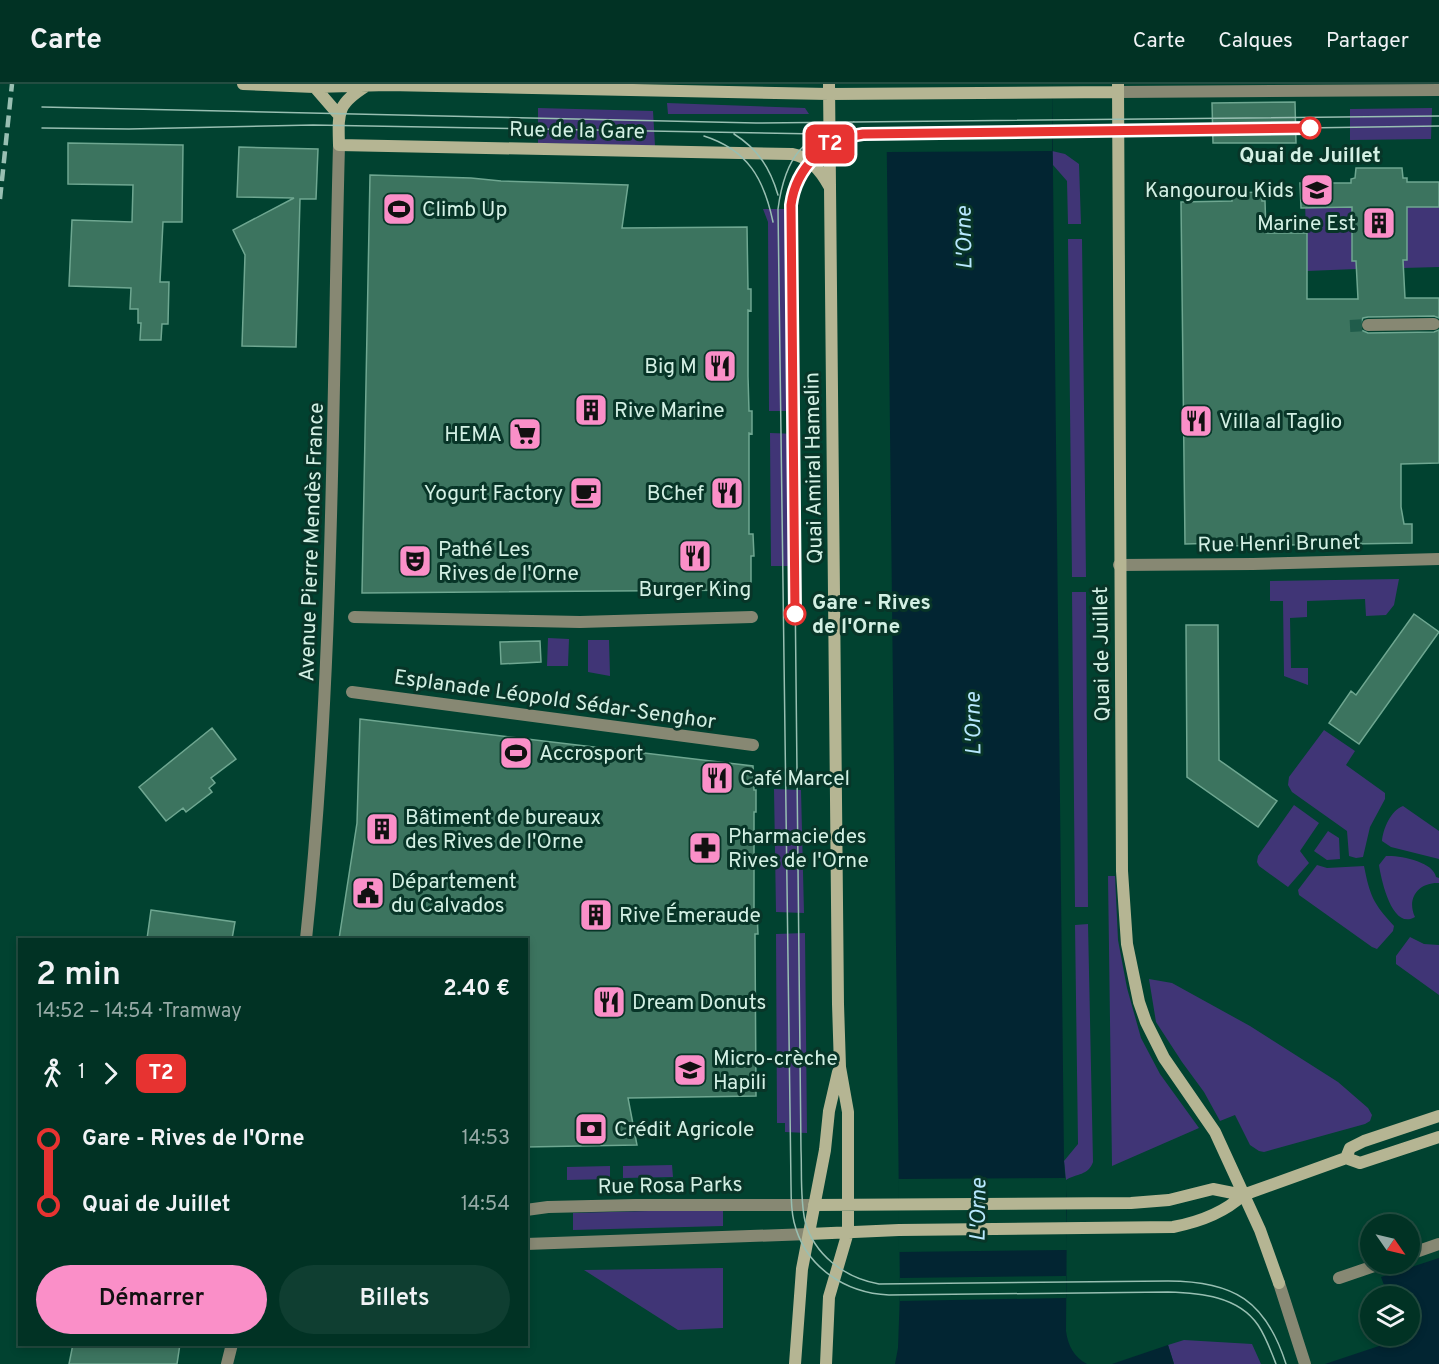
<!DOCTYPE html>
<html lang="fr">
<meta charset="utf-8">
<style>
:root{--surface:#013224;--page:#0f3e31;--text:#f1f3f6;--muted:#96aaa6;--line:#234d41;--accent:#fa8fc8}
body{margin:0;font-family:Overpass,sans-serif;background:var(--page);color:var(--text);height:100vh;display:flex;flex-direction:column;font-size:22px;white-space:nowrap}
*{box-sizing:border-box;margin:0}
p{font-size:20px;color:var(--muted)}
.icon{flex:none;width:33px;height:33px;fill:none;stroke:currentColor;stroke-width:2;stroke-linecap:round;stroke-linejoin:round}
.map{position:relative;flex:1;overflow:hidden}
.details{position:absolute;left:18px;top:854px;width:510px;height:408px;display:flex;flex-direction:column;background:var(--surface);border-radius:0px;box-shadow:0 3px 9px #0003,0 0 0 2px var(--line)}
.details>*{flex:none}
.badge{padding:0 12px;border-radius:9px;font-size:21px;line-height:39px}
.needle{width:39px;rotate:124deg}
.tools{position:absolute;left:1360px;top:1130px;display:grid;gap:12px}
.tools a{display:grid;place-items:center;width:60px;height:60px;border-radius:50%;background:var(--surface);box-shadow:0 3px 9px #0003,0 0 0 2px var(--line);font-size:30px}
.map>.badge{position:absolute;translate:-50% -50%;box-shadow:0 0 0 3px #fff}
.legs{display:flex;align-items:center;gap:9px;height:66px;padding:0 18px;font-size:20px}
.legs p{margin-inline-start:auto}
.overview{display:flex;align-items:center;justify-content:space-between;height:102px;padding:0 18px}
h1{font-size:33px;font-weight:600;line-height:45px}
.action{display:flex;gap:12px;margin-top:auto;padding:12px 18px}
.action a{flex:1;height:69px;border-radius:36px;background:var(--accent);color:#111;font-size:24px;font-weight:600;line-height:69px;text-align:center}
.action a+a{background:var(--page);color:var(--text)}
ul{padding:0 18px;list-style:none}
li{display:flex;align-items:center;gap:21px;height:66px;font-size:22px}
li i{display:grid;place-items:center;width:9px;height:100%;margin:0 8px;background:currentColor}
li i::after{content:'';width:15px;height:15px;margin:-8px;border:4px solid;border-radius:50%;background:var(--surface)}
li p{margin-inline-start:auto}
li:first-child i{background:linear-gradient(#0000 50%,currentColor 0)}
li:last-child i{background:linear-gradient(currentColor 50%,#0000 0)}
header{display:flex;align-items:center;gap:36px;box-sizing:border-box;height:84px;padding:0 30px;background:var(--surface);border-bottom:2px solid var(--line)}
header strong{font-size:28px}
nav{display:flex;gap:33px;margin-inline-start:auto;font-size:21px}
.map>svg:first-child{display:block}
.green{fill:#403576}
.water{fill:#022532}
.pier{fill:#014230}
.building{fill:#3c745f;stroke:#6fa791;stroke-width:1.5}
.lines{fill:none;stroke-linecap:round;stroke-linejoin:round}
.minor-tunnel{stroke:#205c4b;stroke-width:12;stroke-dasharray:12 6;stroke-linecap:butt}
.pedestrian{stroke:#878873;stroke-width:12}
.minor{stroke:#878873;stroke-width:12}
.tertiary{stroke:#878873;stroke-width:12}
.secondary{stroke:#b5b593;stroke-width:12}
.tram{stroke:#98bfb2;stroke-width:1.5}
.rail{stroke:#98bfb2;stroke-width:4.5;stroke-dasharray:12 6;stroke-linecap:butt}
.line-1-casing{stroke:#fff;stroke-width:14}
.line-1{stroke:#e73331;stroke-width:9}
.stop-1-dot{fill:#fff;stroke:#e73331;stroke-width:3}
.labels{text-anchor:middle;stroke-width:6;stroke-linejoin:round;paint-order:stroke}
.street-label{font-size:21px;fill:#d3f0e4;stroke:#083528}
.stop-label{font-size:21px;font-weight:bold;fill:#d3f0e4;stroke:#083528}
.poi-label{font-size:21px;fill:#d3f0e4;stroke:#083528;text-anchor:start}
.water-label{font-size:22px;font-style:italic;fill:#b8e8fe;stroke:#083528}
</style>
<header>
<strong>Carte</strong>
<nav><a>Carte</a><a>Calques</a><a>Partager</a></nav>
</header>
<div class="map">
<svg width="1439" height="1280" viewBox="0 0 1439 1280">
<rect width="100%" height="100%" fill="#014230"/>
<path class="green" d="M667,19L805,24L809,30H668Z
M538,24L653,27L655,62L538,59Z
M1432,24L1431,55L1350,56V25Z
M1052,67L1065,70L1079,80L1081,140H1068L1067,97L1053,81Z
M1305,116L1318,124L1356,123L1352,176L1356,177V185L1307,187Z
M1403,123H1439V183L1403,184V176H1407Z
M763,125H797L800,327H769L768,138Z
M1068,155H1082L1086,493H1072Z
M770,349L798,350L801,482H771Z
M1399,495L1394,521L1386,531L1366,532L1365,515L1307,517V533L1290,534L1291,584H1308V601L1284,592L1283,517H1270V497Z
M1072,508H1086L1088,823H1075Z
M548,554L569,555L568,582H547Z
M588,556H609L610,592L588,588Z
M1324,646L1355,667L1346,681L1385,709V715L1370,743L1363,773L1356,774L1349,772L1347,747L1292,708L1288,701L1289,693Z
M774,705L801,706L804,829L776,828Z
M1294,721L1319,739L1300,767L1309,779L1288,803L1259,782L1257,778L1258,772Z
M1403,722L1439,747V775L1391,763L1382,757C1383,745 1391,726 1403,722Z
M1328,747L1339,754L1340,775L1327,776L1314,767Z
M1386,772C1400,771 1434,778 1436,793L1439,794V799C1419,798 1406,814 1415,833C1392,847 1381,795 1379,781Z
M1317,781L1327,784L1364,782C1370,812 1373,819 1394,842L1393,847L1377,865L1372,863L1299,811L1298,806Z
M1108,792H1115L1118,856L1127,904L1141,954L1160,990L1199,1044L1112,1082Z
M1088,840L1093,1078C1088,1092 1077,1089 1066,1096L1064,1077L1078,1060L1075,841Z
M805,849L807,1049L785,1048V1039H777L776,850Z
M1410,853L1424,860L1439,861V911L1396,880V872Z
M1149,895L1172,899L1250,942L1338,998L1368,1024L1372,1031L1370,1037L1365,1040L1264,1068L1259,1067L1250,1061L1235,1031L1220,1037L1204,1008L1182,978L1156,938Z
M672,1081L673,1093L623,1094V1082Z
M610,1082V1095L567,1096V1083Z
M723,1125V1142L573,1146V1129Z
M723,1184V1244L678,1246L584,1186Z
M1184,1256L1252,1260L1261,1280H1174L1168,1261Z"/>
<path class="water" d="M886,0H1052L1064,1077L1067,1120L1066,1247C1068,1262 1074,1273 1087,1280H895L898,1264L900,1208Z
M1439,1174V1280H1325L1397,1256L1400,1251H1410V1212H1388L1381,1193Z
M1168,1261L1174,1280H1112Z"/>
<path class="pier" d="M886,0H1052V67L886,68Z
M1066,1094L1067,1166L899,1168L898,1095Z
M1066,1192V1214L900,1217V1194Z"/>
<path class="building" d="M1295,18L1296,59H1213L1212,19Z
M68,59L183,61L182,138H163L160,198H169L168,240H162L161,256H140L141,239H138V225H130L131,204L69,202L72,136L132,138L133,101L68,100Z
M239,63L318,65L316,115H300L296,263L242,262L245,171L233,146L294,114L237,113Z
M1356,84H1402L1403,94H1407V98H1439V123H1407V176H1403L1405,214H1439V234L1434,232L1368,233L1363,234L1360,241L1361,246L1368,249L1434,248L1439,246V379L1401,380V423L1404,440H1412V459L1220,462V459L1185,460L1181,118L1232,117V109L1262,108V117H1265L1266,149H1307V215H1358L1356,177H1352V123L1301,124L1300,99H1351V95L1355,94Z
M370,91L471,94L501,97L628,101L622,144L747,143L748,205H751V227L748,226V292L749,327H752V350L749,349V450H753L754,472H751V506L362,509Z
M1414,530L1439,548L1359,660L1329,639L1351,607L1356,611Z
M1186,541H1218L1219,676L1277,717L1258,743L1187,693Z
M540,557L541,578L501,580L500,558Z
M360,635L753,682L754,706H756V728H754V829H757L758,850H755L756,1012L628,1014L637,1061L526,1063V855H339L357,739Z
M212,644L236,675L211,694L215,699L209,704L212,708L186,728L183,724L166,737L139,703Z
M151,826L235,838L232,855H147Z
M73,1260H180L177,1280H69Z"/>
<g class="lines">
<path class="minor-tunnel" d="M1350,242L1368,241"/>
<path class="pedestrian" d="M354,533L580,538L752,533
M352,608L753,661
M1410,1170L1439,1160
M1339,1194L1383,1179"/>
<path class="minor" d="M1368,241L1434,240
M1119,481L1253,480L1439,475
M526,1126L548,1123L635,1121H814
M526,1160L809,1150"/>
<path class="tertiary" d="M1118,8L1439,6
M306,855C334,591 332,326 339,61
M1279,1199L1305,1280
M227,1280L232,1260"/>
<path class="secondary" d="M243,0L314,3L388,1L829,10L1118,8
M312,0L338,30
M1118,0L1122,787L1127,860L1139,918L1146,938L1164,974L1215,1048L1260,1146L1279,1199
M368,1C337,20 338,27 339,61L792,70C809,73 821,87 829,102
M1346,1074L1350,1064L1364,1057L1439,1032
M1346,1074L1360,1079L1439,1053
M814,1121L1131,1119L1169,1116L1213,1105L1243,1111
M809,1150L899,1146L1173,1143C1199,1138 1224,1129 1243,1111L1346,1074
M795,1280L802,1185L825,1066L829,1027L838,988
M826,1280L829,1213L848,1148V1028L840,983L838,920L829,0"/>
<path class="tram" d="M42,23L756,39L1439,32
M854,38C803,51 785,72 778,125L791,1101C791,1113 791,1126 794,1138C805,1183 845,1209 889,1211L1168,1208C1200,1209 1238,1212 1258,1241C1266,1253 1271,1267 1276,1280
M42,44L129,45L313,41L819,50
M734,50C758,65 770,84 778,111
M846,51L1439,42
M854,51C845,54 835,56 827,62C808,74 794,100 791,121L801,1066C802,1089 800,1114 805,1137C814,1171 845,1194 879,1200L1168,1197C1234,1197 1266,1217 1286,1280
M704,52C748,66 764,95 773,138"/>
<path class="rail" d="M0,115L12,0"/>
</g>
<g class="lines">
<g class="line-1-casing">
<path id="line-1" d="M795,530L791,121C796,83 826,55 863,50L1310,44"/>
</g>
<use href="#line-1" class="line-1"/>
</g>
<defs>
<g id="school-square" transform="scale(1.725)"><rect x="-9" y="-9" width="18" height="18" rx="4" fill="#fa8fc8" stroke="#083528"/><path d="M0-5L7-2L0 1L-7-2ZM-4 1L0 2.5L4 1V4Q0 6-4 4Z" fill="#111"/></g>
<g id="stadium-square" transform="scale(1.725)"><rect x="-9" y="-9" width="18" height="18" rx="4" fill="#fa8fc8" stroke="#083528"/><path d="M0-5a6.5 5 0 1 0 0 10a6.5 5 0 1 0 0-10ZM-3.5-1.8h7v3.6h-7Z" fill="#111"/></g>
<g id="building-square" transform="scale(1.725)"><rect x="-9" y="-9" width="18" height="18" rx="4" fill="#fa8fc8" stroke="#083528"/><path d="M-4-6H4V6H1V3H-1V6H-4ZM-2.5-4.3h1.7v1.8h-1.7ZM.8-4.3h1.7v1.8H.8ZM-2.5-1h1.7V.8h-1.7ZM.8-1h1.7V.8H.8Z" fill="#111"/></g>
<g id="restaurant-square" transform="scale(1.725)"><rect x="-9" y="-9" width="18" height="18" rx="4" fill="#fa8fc8" stroke="#083528"/><path d="M-5-6h1v4h1v-4h1v4h1v-4h1v5L-1.5 .5V6h-2V.5L-5-1ZM5-6V6H3V1.5H1.5Q1.5-4 5-6Z" fill="#111"/></g>
<g id="supermarket-square" transform="scale(1.725)"><rect x="-9" y="-9" width="18" height="18" rx="4" fill="#fa8fc8" stroke="#083528"/><path d="M-6-5.5h2.5l.6 2H6L4.5 2H-2.5L-4.4-4H-6ZM-1.5 3.2a1.3 1.3 0 1 0 .1 0ZM3 3.2a1.3 1.3 0 1 0 .1 0Z" fill="#111"/></g>
<g id="cafe-square" transform="scale(1.725)"><rect x="-9" y="-9" width="18" height="18" rx="4" fill="#fa8fc8" stroke="#083528"/><path d="M-5.5-4.5H6V0H3Q3 3.5 0 3.5H-2.5Q-5.5 3.5-5.5 0ZM3-3.2v2h1.7v-2ZM-6 4.5H4V6H-6Z" fill="#111"/></g>
<g id="theatre-square" transform="scale(1.725)"><rect x="-9" y="-9" width="18" height="18" rx="4" fill="#fa8fc8" stroke="#083528"/><path d="M-5-5.5Q0-4 5-5.5V0Q5 5 0 6Q-5 5-5 0ZM-3.3-2.5H-1v1.5H-3.3ZM1-2.5H3.3v1.5H1ZM-2.8 1Q0 5.5 2.8 1Z" fill="#111"/></g>
<g id="pharmacy-square" transform="scale(1.725)"><rect x="-9" y="-9" width="18" height="18" rx="4" fill="#fa8fc8" stroke="#083528"/><path d="M-2-6h4v4h4v4h-4v4h-4v-4h-4v-4h4Z" fill="#111"/></g>
<g id="civic-square" transform="scale(1.725)"><rect x="-9" y="-9" width="18" height="18" rx="4" fill="#fa8fc8" stroke="#083528"/><path d="M-.6-6.5H3V-4.5H.6V-3L4-1V1h2V6H-6V1h2V-1L-.6-3ZM-1.2 2.5V6h2.4V2.5Z" fill="#111"/></g>
<g id="bank-square" transform="scale(1.725)"><rect x="-9" y="-9" width="18" height="18" rx="4" fill="#fa8fc8" stroke="#083528"/><path d="M-6-4H6V4H-6ZM0-2.3a2.3 2.3 0 1 0 0 4.6a2.3 2.3 0 1 0 0-4.6Z" fill="#111"/></g>
</defs>
<g fill-rule="evenodd">
<use href="#school-square" x="1317" y="106"/>
<use href="#stadium-square" x="399" y="125"/>
<use href="#building-square" x="1379" y="139"/>
<use href="#restaurant-square" x="720" y="282"/>
<use href="#building-square" x="591" y="326"/>
<use href="#restaurant-square" x="1196" y="337"/>
<use href="#supermarket-square" x="525" y="350"/>
<use href="#cafe-square" x="586" y="409"/>
<use href="#restaurant-square" x="727" y="409"/>
<use href="#restaurant-square" x="695" y="472"/>
<use href="#theatre-square" x="415" y="477"/>
<use href="#stadium-square" x="516" y="669"/>
<use href="#restaurant-square" x="717" y="694"/>
<use href="#building-square" x="382" y="745"/>
<use href="#pharmacy-square" x="705" y="764"/>
<use href="#civic-square" x="368" y="809"/>
<use href="#building-square" x="596" y="831"/>
<use href="#restaurant-square" x="609" y="918"/>
<use href="#school-square" x="690" y="986"/>
<use href="#bank-square" x="591" y="1045"/>
</g>
<g class="stop-1-dot">
<circle cx="1310" cy="44" r="10"/>
<circle cx="795" cy="530" r="10"/>
</g>
<g class="labels">
<g class="street-label">
<text transform="translate(577 46) rotate(1)" y="7">Rue de la Gare</text>
<text transform="translate(813 384) rotate(-91)" y="7">Quai Amiral Hamelin</text>
<text transform="translate(311 458) rotate(-88)" y="7">Avenue Pierre Mendès France</text>
<text transform="translate(1279 459) rotate(-1)" y="7">Rue Henri Brunet</text>
<text transform="translate(1101 570) rotate(-91)" y="7">Quai de Juillet</text>
<text transform="translate(555 615) rotate(8)" y="7">Esplanade Léopold Sédar-Senghor</text>
<text transform="translate(670 1101) rotate(-1)" y="7">Rue Rosa Parks</text>
</g>
<g class="stop-label">
<text x="1310" y="78">Quai de Juillet</text>
<text x="812" y="525" text-anchor="start">Gare - Rives<tspan x="812" dy="24">de l'Orne</tspan></text>
</g>
<g class="poi-label">
<text x="1294" y="113" text-anchor="end">Kangourou Kids</text>
<text x="422" y="132">Climb Up</text>
<text x="1356" y="146" text-anchor="end">Marine Est</text>
<text x="697" y="289" text-anchor="end">Big M</text>
<text x="614" y="333">Rive Marine</text>
<text x="1219" y="344">Villa al Taglio</text>
<text x="502" y="357" text-anchor="end">HEMA</text>
<text x="563" y="416" text-anchor="end">Yogurt Factory</text>
<text x="704" y="416" text-anchor="end">BChef</text>
<text x="438" y="472">Pathé Les<tspan x="438" dy="24">Rives de l'Orne</tspan></text>
<text x="695" y="512" text-anchor="middle">Burger King</text>
<text x="539" y="676">Accrosport</text>
<text x="740" y="701">Café Marcel</text>
<text x="405" y="740">Bâtiment de bureaux<tspan x="405" dy="24">des Rives de l'Orne</tspan></text>
<text x="728" y="759">Pharmacie des<tspan x="728" dy="24">Rives de l'Orne</tspan></text>
<text x="391" y="804">Département<tspan x="391" dy="24">du Calvados</tspan></text>
<text x="619" y="838">Rive Émeraude</text>
<text x="632" y="925">Dream Donuts</text>
<text x="713" y="981">Micro-crèche<tspan x="713" dy="24">Hapili</tspan></text>
<text x="614" y="1052">Crédit Agricole</text>
</g>
<g class="water-label">
<text transform="translate(963 154) rotate(-91)" y="8">L'Orne</text>
<text transform="translate(972 640) rotate(-91)" y="8">L'Orne</text>
<text transform="translate(977 1126) rotate(-89)" y="8">L'Orne</text>
</g>
</g>
</svg>
<div class="tools">
<a><svg class="needle" viewBox="-14 -14 28 28"><path d="M0-13l5 13h-10z" fill="#e53935"/><path d="M0 13l5-13h-10z" fill="#96aaa6"/></svg></a>
<a><svg class="icon" aria-label="layers" viewBox="0 0 24 24"><path d="M12 4l9 5-9 5-9-5zM3 14l9 5 9-5"/></svg></a>
</div>
<b class="badge" style="left:830px;top:60px;background:#e73331;color:#fff">T2</b>
<section class="details">
<div class="overview"><div><h1>2 min</h1><p>14:52 – 14:54 · Tramway</p></div><b>2.40 €</b></div>
<div class="legs"><svg class="icon" aria-label="walk" viewBox="0 0 24 24"><circle cx="13" cy="4" r="2"/><path d="M13 8l-2 6 4 7M11 14l-3 7M7 12l3-4h3l4 4"/></svg>1<svg class="icon" aria-label="forward" viewBox="0 0 24 24"><path d="M9 5l7 7-7 7"/></svg><b class="badge" style="background:#e73331;color:#fff">T2</b></div>
<ul>
<li><i style="color:#e73331"></i><b>Gare - Rives de l'Orne</b><p>14:53</p></li>
<li><i style="color:#e73331"></i><b>Quai de Juillet</b><p>14:54</p></li>
</ul>
<div class="action"><a>Démarrer</a><a>Billets</a></div>
</section>
</div>
